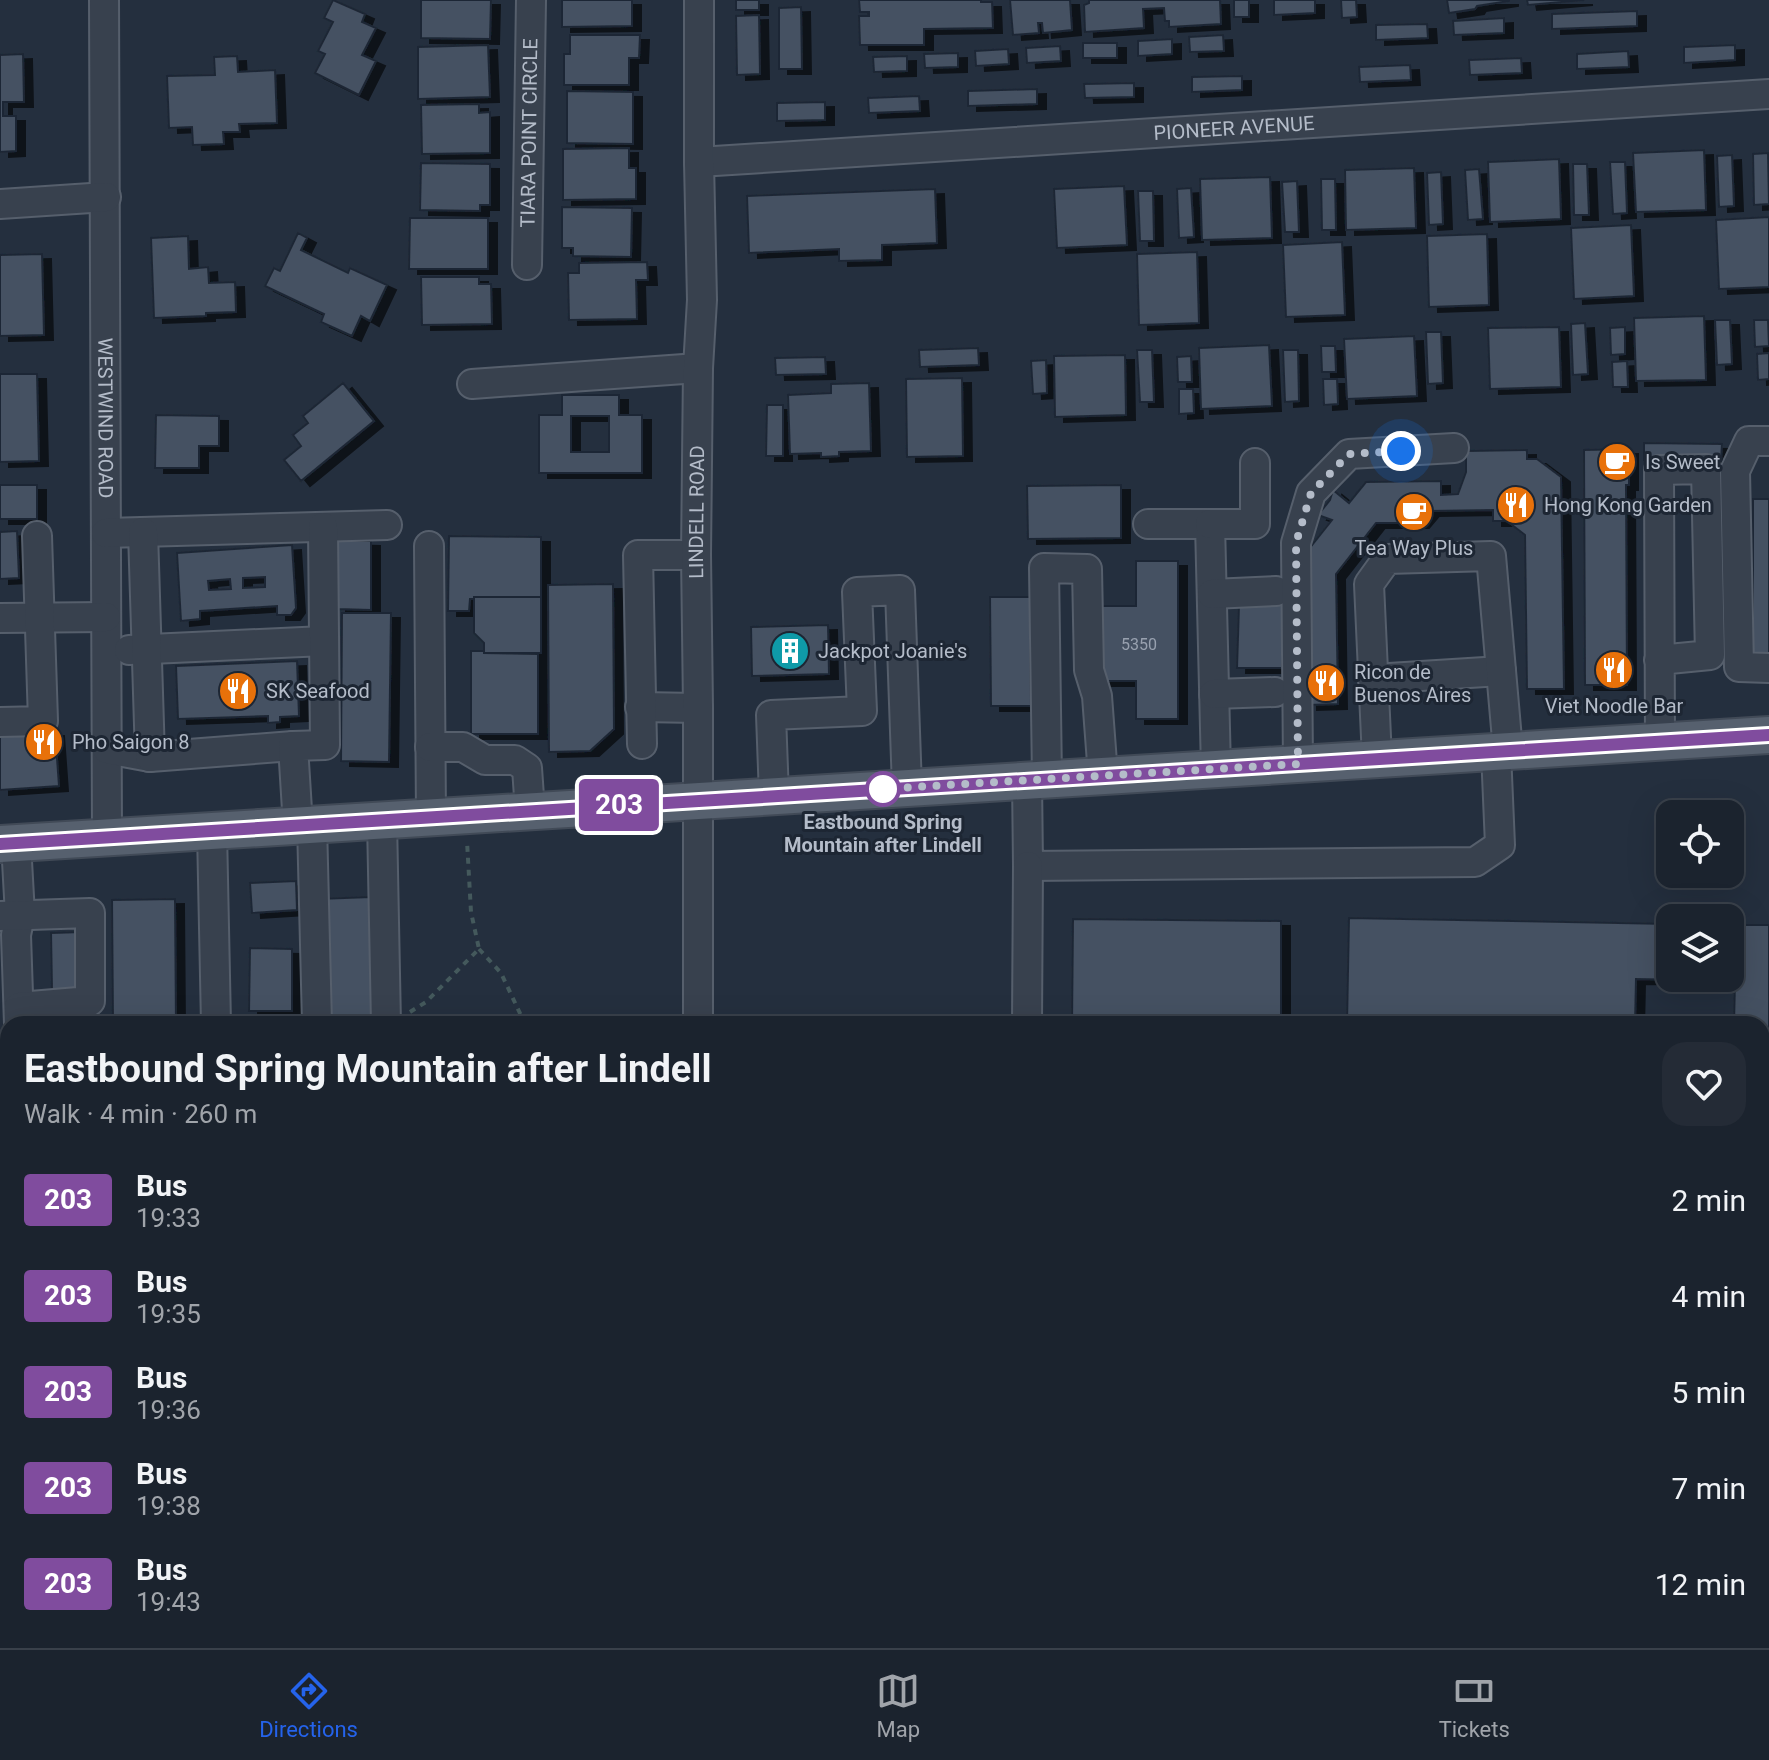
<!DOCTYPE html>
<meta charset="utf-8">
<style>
:root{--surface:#1b232e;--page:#242b36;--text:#f1f3f6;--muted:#a0a4aa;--line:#39404a;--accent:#2563eb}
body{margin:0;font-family:Roboto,sans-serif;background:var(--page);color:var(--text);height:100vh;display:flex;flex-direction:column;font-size:30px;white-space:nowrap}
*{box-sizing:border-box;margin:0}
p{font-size:26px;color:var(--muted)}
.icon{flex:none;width:44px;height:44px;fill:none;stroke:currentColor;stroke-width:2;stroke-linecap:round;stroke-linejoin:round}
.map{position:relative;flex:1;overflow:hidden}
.panel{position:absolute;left:0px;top:1016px;width:1770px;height:632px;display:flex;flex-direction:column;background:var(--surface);border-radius:24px 24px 0 0;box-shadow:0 8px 32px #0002,0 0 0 2px var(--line)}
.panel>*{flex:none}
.badge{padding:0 16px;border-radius:6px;font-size:28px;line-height:52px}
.fabs{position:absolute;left:1656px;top:800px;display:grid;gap:16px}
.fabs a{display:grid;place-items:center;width:88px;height:88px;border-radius:16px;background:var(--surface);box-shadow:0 8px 32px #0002,0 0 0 2px var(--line);font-size:40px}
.you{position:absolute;width:40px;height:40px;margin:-20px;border:6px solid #fff;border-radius:50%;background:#1a73e8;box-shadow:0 0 0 12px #1a73e833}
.map>.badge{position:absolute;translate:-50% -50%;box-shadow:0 0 0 4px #fff}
.round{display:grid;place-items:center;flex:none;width:84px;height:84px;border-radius:24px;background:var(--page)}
.overview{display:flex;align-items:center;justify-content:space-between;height:136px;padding:0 24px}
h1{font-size:38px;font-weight:700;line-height:60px}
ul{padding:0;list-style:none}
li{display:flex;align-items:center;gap:24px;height:96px;padding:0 24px}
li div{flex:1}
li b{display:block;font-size:30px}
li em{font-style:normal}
li .badge{min-width:88px;font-weight:700;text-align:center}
.tab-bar{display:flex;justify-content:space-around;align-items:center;height:112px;border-top:2px solid var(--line);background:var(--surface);font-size:22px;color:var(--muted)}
.tab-bar a{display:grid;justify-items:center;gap:4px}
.tab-bar .current{color:var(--accent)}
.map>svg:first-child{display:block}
.building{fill:#455162;stroke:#1f2835;stroke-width:2;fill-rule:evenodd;filter:url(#shadow)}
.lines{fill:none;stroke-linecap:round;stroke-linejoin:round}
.minor-casing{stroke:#565f6c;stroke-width:32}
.major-casing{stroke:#414a57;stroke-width:40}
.path{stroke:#44595c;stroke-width:4;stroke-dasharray:6 6;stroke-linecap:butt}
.minor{stroke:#38414e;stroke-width:28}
.major{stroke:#56606e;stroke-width:36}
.line-casing{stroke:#fff;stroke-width:18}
.line{stroke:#804c9e;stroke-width:12}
.walk{stroke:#b4bcc9;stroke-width:8;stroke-dasharray:0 14.4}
.stop-dot{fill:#fff;stroke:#804c9e;stroke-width:4}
.labels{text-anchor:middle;stroke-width:6;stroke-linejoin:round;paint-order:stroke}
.number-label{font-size:16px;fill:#98a1af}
.street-label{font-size:20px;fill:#b4bcc9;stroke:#1d2633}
.poi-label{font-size:20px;fill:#b4bcc9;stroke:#1d2633;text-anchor:start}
.stop-label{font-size:20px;font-weight:bold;fill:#b4bcc9;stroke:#1d2633}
</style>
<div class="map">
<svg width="1769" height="1648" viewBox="0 0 1769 1648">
<defs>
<filter id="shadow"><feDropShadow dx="9" dy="5" stdDeviation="0" flood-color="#0009"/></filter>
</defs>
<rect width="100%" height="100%" fill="#242f3e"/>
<path class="building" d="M333,0L365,14L362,22L376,28L362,55L376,61L359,95L315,73L325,54L318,51L333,22L324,18Z
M421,0H491L490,39L421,38Z
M562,0H632V26L562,27Z
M736,0H759V10H736Z
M859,0H981V2H992L993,28L924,29V45H860L859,16H869V12H860Z
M1010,0H1070L1072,30L1043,33L1042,23H1038L1039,33L1013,35Z
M1089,0H1220L1221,24L1169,27V21H1165L1164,8L1143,9L1144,28L1085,32L1084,5L1089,3Z
M1234,0H1249V17H1234Z
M1274,0H1315V13L1274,15Z
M1341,0H1356L1357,17L1342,18Z
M1447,0H1509V1L1477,6L1475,9L1449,13Z
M1527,0H1584L1528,5Z
M801,7L802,69H779V8Z
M1637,11V26L1552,29V14Z
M759,15L760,74L737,75L736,16Z
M1504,18V33L1454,35L1453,21Z
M1427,24L1428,38L1376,40V25Z
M570,35H640L639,58H629V85H564V54H570Z
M1223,35L1224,51L1190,52L1189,37Z
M1172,39V54L1138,56V41Z
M1083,43H1117V58H1083Z
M488,45L490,97L418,99V47Z
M1735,45V60L1684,63V47Z
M1060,46L1061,61L1027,63L1026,48Z
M1008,49L1009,64L976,66L975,51Z
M1628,51L1629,67L1577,69V54Z
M958,53V67L925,68L924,54Z
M23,54L24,102H3V116H16V151L0,152V55Z
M237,56L238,72L275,70L277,123L239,124L240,132H223L224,144L193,145L192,127L169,128L167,76L215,75L214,57Z
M907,56V71L874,72L873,57Z
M1521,58L1522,73L1470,75L1469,60Z
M1410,65L1411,80L1360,82L1359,67Z
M1242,76V90L1192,92V77Z
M1134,83V97L1085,98L1084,84Z
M1037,89V104L968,106V91Z
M567,91L633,92V144L567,143Z
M919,96L920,111L869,113L868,98Z
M825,102V120L777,121V103Z
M479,104V113L490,112V153L422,154L421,105Z
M629,148V168H636V199L563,200V149Z
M1704,150L1706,210L1636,212L1633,153Z
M1768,153L1769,204L1754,205L1753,154Z
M1732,155L1734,206L1719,207L1717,156Z
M1559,159L1561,219L1490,222L1488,162Z
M1610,162H1625L1627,213L1613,214Z
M421,163L490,164V205H480V211L420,210Z
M1573,164H1587L1589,215H1574Z
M1414,168L1416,228L1346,230L1345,170Z
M1479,169L1483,219L1468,220L1465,170Z
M1441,172L1443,224L1429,225L1427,173Z
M1270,177L1272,238L1202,240L1200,179Z
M1321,179H1335L1336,230H1322Z
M1297,181L1299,232H1285L1282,182Z
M1124,186L1127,245L1057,248L1054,189Z
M1191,188L1194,237L1179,238L1177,189Z
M935,189L937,243L882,245V260L839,261V249L749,253L747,196Z
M1138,191H1153L1154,241H1140Z
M562,207L632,208L631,257L573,256V248H562Z
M1769,217V287L1719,289L1716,220Z
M410,218H488V269H409Z
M1631,225L1634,296L1574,299L1571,228Z
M298,233L307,238L301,250L348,273L350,268L387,285L370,321L361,316L352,336L321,322L324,314L265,286L274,268L280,271Z
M1487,234L1489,305L1429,307L1427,236Z
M188,236L189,269L208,267L209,283L235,282L236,312L206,313V316L154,318L151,238Z
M1342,242L1345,315L1286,317L1283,245Z
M1197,252L1199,323L1139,325L1137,254Z
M42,254L44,335L0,336V255Z
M647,262L648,280H636L637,319L569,320L568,273H579V263Z
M421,277H479V284H491L492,324L422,325Z
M1704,316L1706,380L1636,381L1634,318Z
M1715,320H1730L1732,364L1717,365Z
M1754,320H1768L1769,346L1755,347Z
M1585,323L1588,374L1573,375L1571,324Z
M1559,327L1561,387L1490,389L1488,328Z
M1625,327V354L1611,355L1610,328Z
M1426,332H1441L1443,383L1428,384Z
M1414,336L1417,396L1347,399L1344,339Z
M1269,345L1272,406L1201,409L1199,348Z
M1321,346H1335L1336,372H1322Z
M978,348L979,365L920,367L919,350Z
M1137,350H1152L1154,402H1140Z
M1283,350H1298L1299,401L1285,402Z
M1769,353V379L1758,380L1757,354Z
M1125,355L1126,415L1055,417L1054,356Z
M1191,356L1192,382H1178L1177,357Z
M825,357L826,374L776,375L775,358Z
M1046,360L1047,393L1033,394L1031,361Z
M1627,361L1628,387H1613L1612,362Z
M0,374H37L39,461L0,462Z
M962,378L963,456L907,457L906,379Z
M1323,379H1337L1338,404L1324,405Z
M343,383L374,421L301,481L284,460L301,446L293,435L308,423L303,416Z
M869,383L871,451L839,452V456L821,457V453L790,454L788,395L831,393V384Z
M1179,389H1193L1194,413L1179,414Z
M562,395H619V415H642V473H539V415H562ZM571,416H609V452H571Z
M767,405H783V456H766Z
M156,415L219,416V446H199V468H155Z
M1644,443L1722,444L1721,461L1644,460Z
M1629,449V485H1626L1627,685H1585L1584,450Z
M1527,450V459H1537L1561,477L1564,689H1527L1525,535L1507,521H1493V510L1430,511L1420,523H1376L1336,574L1338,704L1308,705L1305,554L1332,520L1318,515L1330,500L1333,490L1349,503L1366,482L1441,481V495L1458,494L1466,472V451Z
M0,485H37V519H0Z
M1121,485V538L1028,539L1027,486Z
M1753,499H1769V663L1753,664Z
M17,531L19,578L0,579V532Z
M449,536L541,537V597H474V599H470L469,611H448Z
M337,540L371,541V610L337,609Z
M292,545L296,608L291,615H277V606L200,611V619L181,621L177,553ZM265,577V587L243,588V578ZM230,579L231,589L209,590L208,581Z
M1136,561H1178V719H1136V681H1099V606H1136Z
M613,584L614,729L590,751L549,752L548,585Z
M474,597H541V653H484V643L474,633Z
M990,597H1030L1031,706H991Z
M1239,605H1283L1282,668H1237Z
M342,613H391L389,762L341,761Z
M828,625L829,674L752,676L751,627Z
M471,651H484V653L538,654V734H471Z
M297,661L299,716L280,717V722L268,723V716L178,719L176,666Z
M55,731L59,786L0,790V735Z
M296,881L297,910L252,913L250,883Z
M371,897L377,1023L324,1024L318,899Z
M175,899L176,1024H113L112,900Z
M1349,918L1670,924V978H1730V925H1769V1133H1762V1024H1734L1735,981L1636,979L1635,1024H1347Z
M1073,919L1281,921V1024H1072Z
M82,932L84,989L52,990L51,933Z
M250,948L292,949V1011H249Z
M52,1011H69L70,1024H52Z
M0,1137H8V1154H0Z
M1762,1181L1769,1182V1333H1762Z
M7,1185L8,1186V1240L0,1237V1200Z
M1762,1423H1769V1478H1762Z
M1762,1623H1769V1648H1734V1640H1762Z
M127,1640H174V1648H128Z
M191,1640H241V1648H191Z
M326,1640H383V1648H326Z
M423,1640H637V1648H424Z
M753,1640H818L817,1648L753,1647Z
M1160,1640H1220V1647L1161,1648Z
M1701,1640V1648H1657V1641Z
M918,1641H966V1648H918Z
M1023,1644H1057V1648H1023Z
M53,1645V1648H20V1646Z"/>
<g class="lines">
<g class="minor-casing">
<g id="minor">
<path id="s1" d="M104,0L107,838"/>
<path id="s2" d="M699,162L1769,94"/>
<path d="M0,204L106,197"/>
<path id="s3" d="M527,265L531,0"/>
<path d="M472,384L698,368"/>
<path d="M1769,441H1749L1735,471L1739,667L1769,668"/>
<path d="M1148,524H1210L1216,769"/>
<path d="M1210,524H1255V463"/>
<path d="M106,533L387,525"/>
<path d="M429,546L431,817"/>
<path d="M1212,594L1276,591"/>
<path d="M0,618L106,617"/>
<path d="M129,650L324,641"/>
<path d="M1659,660L1710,655L1706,469L1659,470L1660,742"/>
<path d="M1373,679L1501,671"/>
<path d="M1214,694L1275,692"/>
<path d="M640,707L698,708"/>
<path d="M0,722L43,721L37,536"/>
<path d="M642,744L638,555H696"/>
<path d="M430,747H463L485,760H515L527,768L530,811"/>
<path d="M107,749L150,757L143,532"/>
<path d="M150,757L293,746"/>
<path d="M1377,759L1369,584L1387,559L1491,556L1508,751"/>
<path d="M1298,764L1296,543L1311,493L1349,454L1454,448"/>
<path d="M1047,779L1044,568L1087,569L1089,670L1097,696L1103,776"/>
<path d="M1027,780L1028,866L1475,862L1500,845L1496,752"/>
<path d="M774,796L771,715L862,711L857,592L900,590L907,788"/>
<path d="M382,820L386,1024"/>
<path d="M312,824L317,1024"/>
<path d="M298,826L293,746L325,745L323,527"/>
<path d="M212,831L216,1024"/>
<path d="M16,843L20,915L16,935L19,1024"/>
<path d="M0,916L90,913V1001L19,1007"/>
<path id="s4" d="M698,1024V708L696,555L698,368L702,300L699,162V0"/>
<path d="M1027,1024L1028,866"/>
<path d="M0,1127H8"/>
<path d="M1762,1162H1769"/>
<path d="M1762,1346L1769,1345"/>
<path d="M1762,1551H1769"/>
<path d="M0,1609L8,1608"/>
<path d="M411,1640V1648"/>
<path d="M698,1640V1648"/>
<path d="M860,1640V1648"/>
<path d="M1125,1640V1648"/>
<path d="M1384,1640V1648"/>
<path d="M285,1648V1640"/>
</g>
</g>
<g class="major-casing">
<path id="major" d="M0,844L1769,735"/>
</g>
<path class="path" d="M479,949L501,973L525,1024
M410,1012L426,1002L479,949L471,912L467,841"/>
<use href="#minor" class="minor"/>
<use href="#major" class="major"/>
</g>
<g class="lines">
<g class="line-casing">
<path id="line" d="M0,844L1769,735"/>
</g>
<use href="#line" class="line"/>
<path class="walk" d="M883,789H881L1298,764L1296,543L1311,493L1349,454L1401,451"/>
</g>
<defs>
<g id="cafe-disc" transform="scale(2)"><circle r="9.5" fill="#e8710a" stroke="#1d2633"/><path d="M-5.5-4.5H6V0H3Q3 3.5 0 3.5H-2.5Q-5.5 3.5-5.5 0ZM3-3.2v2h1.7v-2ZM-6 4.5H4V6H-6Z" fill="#fff"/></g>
<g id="restaurant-disc" transform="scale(2)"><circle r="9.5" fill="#e8710a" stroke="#1d2633"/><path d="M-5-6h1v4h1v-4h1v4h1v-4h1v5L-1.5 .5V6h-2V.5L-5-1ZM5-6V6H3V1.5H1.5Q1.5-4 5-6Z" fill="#fff"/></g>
<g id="building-disc" transform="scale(2)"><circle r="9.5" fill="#0f9aa8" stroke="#1d2633"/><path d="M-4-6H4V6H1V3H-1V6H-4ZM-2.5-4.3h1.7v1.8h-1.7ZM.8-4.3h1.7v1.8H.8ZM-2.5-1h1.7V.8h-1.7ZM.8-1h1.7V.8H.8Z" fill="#fff"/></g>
</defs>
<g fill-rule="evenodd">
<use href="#cafe-disc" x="1617" y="462"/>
<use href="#restaurant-disc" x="1516" y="505"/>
<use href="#cafe-disc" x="1414" y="512"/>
<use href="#building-disc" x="790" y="651"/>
<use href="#restaurant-disc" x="1614" y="670"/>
<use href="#restaurant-disc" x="1326" y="683"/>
<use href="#restaurant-disc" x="238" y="691"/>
<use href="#restaurant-disc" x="44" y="742"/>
</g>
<circle class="stop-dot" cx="883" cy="789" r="16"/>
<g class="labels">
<g class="number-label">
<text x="1139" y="650">5350</text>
</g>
<g class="street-label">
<text dy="7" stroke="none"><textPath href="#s2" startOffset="536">PIONEER AVENUE</textPath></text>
<text dy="7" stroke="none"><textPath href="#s3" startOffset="132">TIARA POINT CIRCLE</textPath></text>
<text dy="7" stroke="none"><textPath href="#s1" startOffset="418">WESTWIND ROAD</textPath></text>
<text dy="7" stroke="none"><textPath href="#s4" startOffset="512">LINDELL ROAD</textPath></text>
</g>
<g class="poi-label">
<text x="1645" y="469">Is Sweet</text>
<text x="1544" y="512">Hong Kong Garden</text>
<text x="1414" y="555" text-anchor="middle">Tea Way Plus</text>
<text x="818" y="658">Jackpot Joanie's</text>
<text x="1354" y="679">Ricon de<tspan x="1354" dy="23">Buenos Aires</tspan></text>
<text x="266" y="698">SK Seafood</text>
<text x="1614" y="713" text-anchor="middle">Viet Noodle Bar</text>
<text x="72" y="749">Pho Saigon 8</text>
</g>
<g class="stop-label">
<text x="883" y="829">Eastbound Spring<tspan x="883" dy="23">Mountain after Lindell</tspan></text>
</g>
</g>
</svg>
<div class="fabs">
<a><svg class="icon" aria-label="locate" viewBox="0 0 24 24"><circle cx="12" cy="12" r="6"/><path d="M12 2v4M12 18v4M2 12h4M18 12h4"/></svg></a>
<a><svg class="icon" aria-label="layers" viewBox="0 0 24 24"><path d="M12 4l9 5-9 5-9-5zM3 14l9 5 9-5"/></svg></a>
</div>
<div class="you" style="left:1401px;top:451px"></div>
<b class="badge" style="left:619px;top:805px;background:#804c9e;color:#fff">203</b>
<section class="panel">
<div class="overview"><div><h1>Eastbound Spring Mountain after Lindell</h1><p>Walk · 4 min · 260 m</p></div><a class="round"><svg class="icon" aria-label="heart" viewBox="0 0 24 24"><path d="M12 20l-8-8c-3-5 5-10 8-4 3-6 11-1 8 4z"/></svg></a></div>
<ul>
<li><span class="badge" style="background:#804c9e;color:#fff">203</span><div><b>Bus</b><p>19:33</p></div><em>2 min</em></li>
<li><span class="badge" style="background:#804c9e;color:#fff">203</span><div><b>Bus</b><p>19:35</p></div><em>4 min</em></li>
<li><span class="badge" style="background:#804c9e;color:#fff">203</span><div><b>Bus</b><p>19:36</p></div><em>5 min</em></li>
<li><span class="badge" style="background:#804c9e;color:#fff">203</span><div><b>Bus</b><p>19:38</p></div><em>7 min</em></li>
<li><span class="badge" style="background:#804c9e;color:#fff">203</span><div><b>Bus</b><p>19:43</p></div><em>12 min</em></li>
</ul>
</section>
</div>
<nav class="tab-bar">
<a class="current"><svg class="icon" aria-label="directions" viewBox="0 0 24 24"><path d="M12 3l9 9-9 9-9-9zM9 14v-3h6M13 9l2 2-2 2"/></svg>Directions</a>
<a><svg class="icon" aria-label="map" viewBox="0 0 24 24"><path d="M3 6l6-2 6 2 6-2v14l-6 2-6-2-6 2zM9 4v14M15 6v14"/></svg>Map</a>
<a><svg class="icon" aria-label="tickets" viewBox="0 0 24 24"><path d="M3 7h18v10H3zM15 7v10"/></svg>Tickets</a>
</nav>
